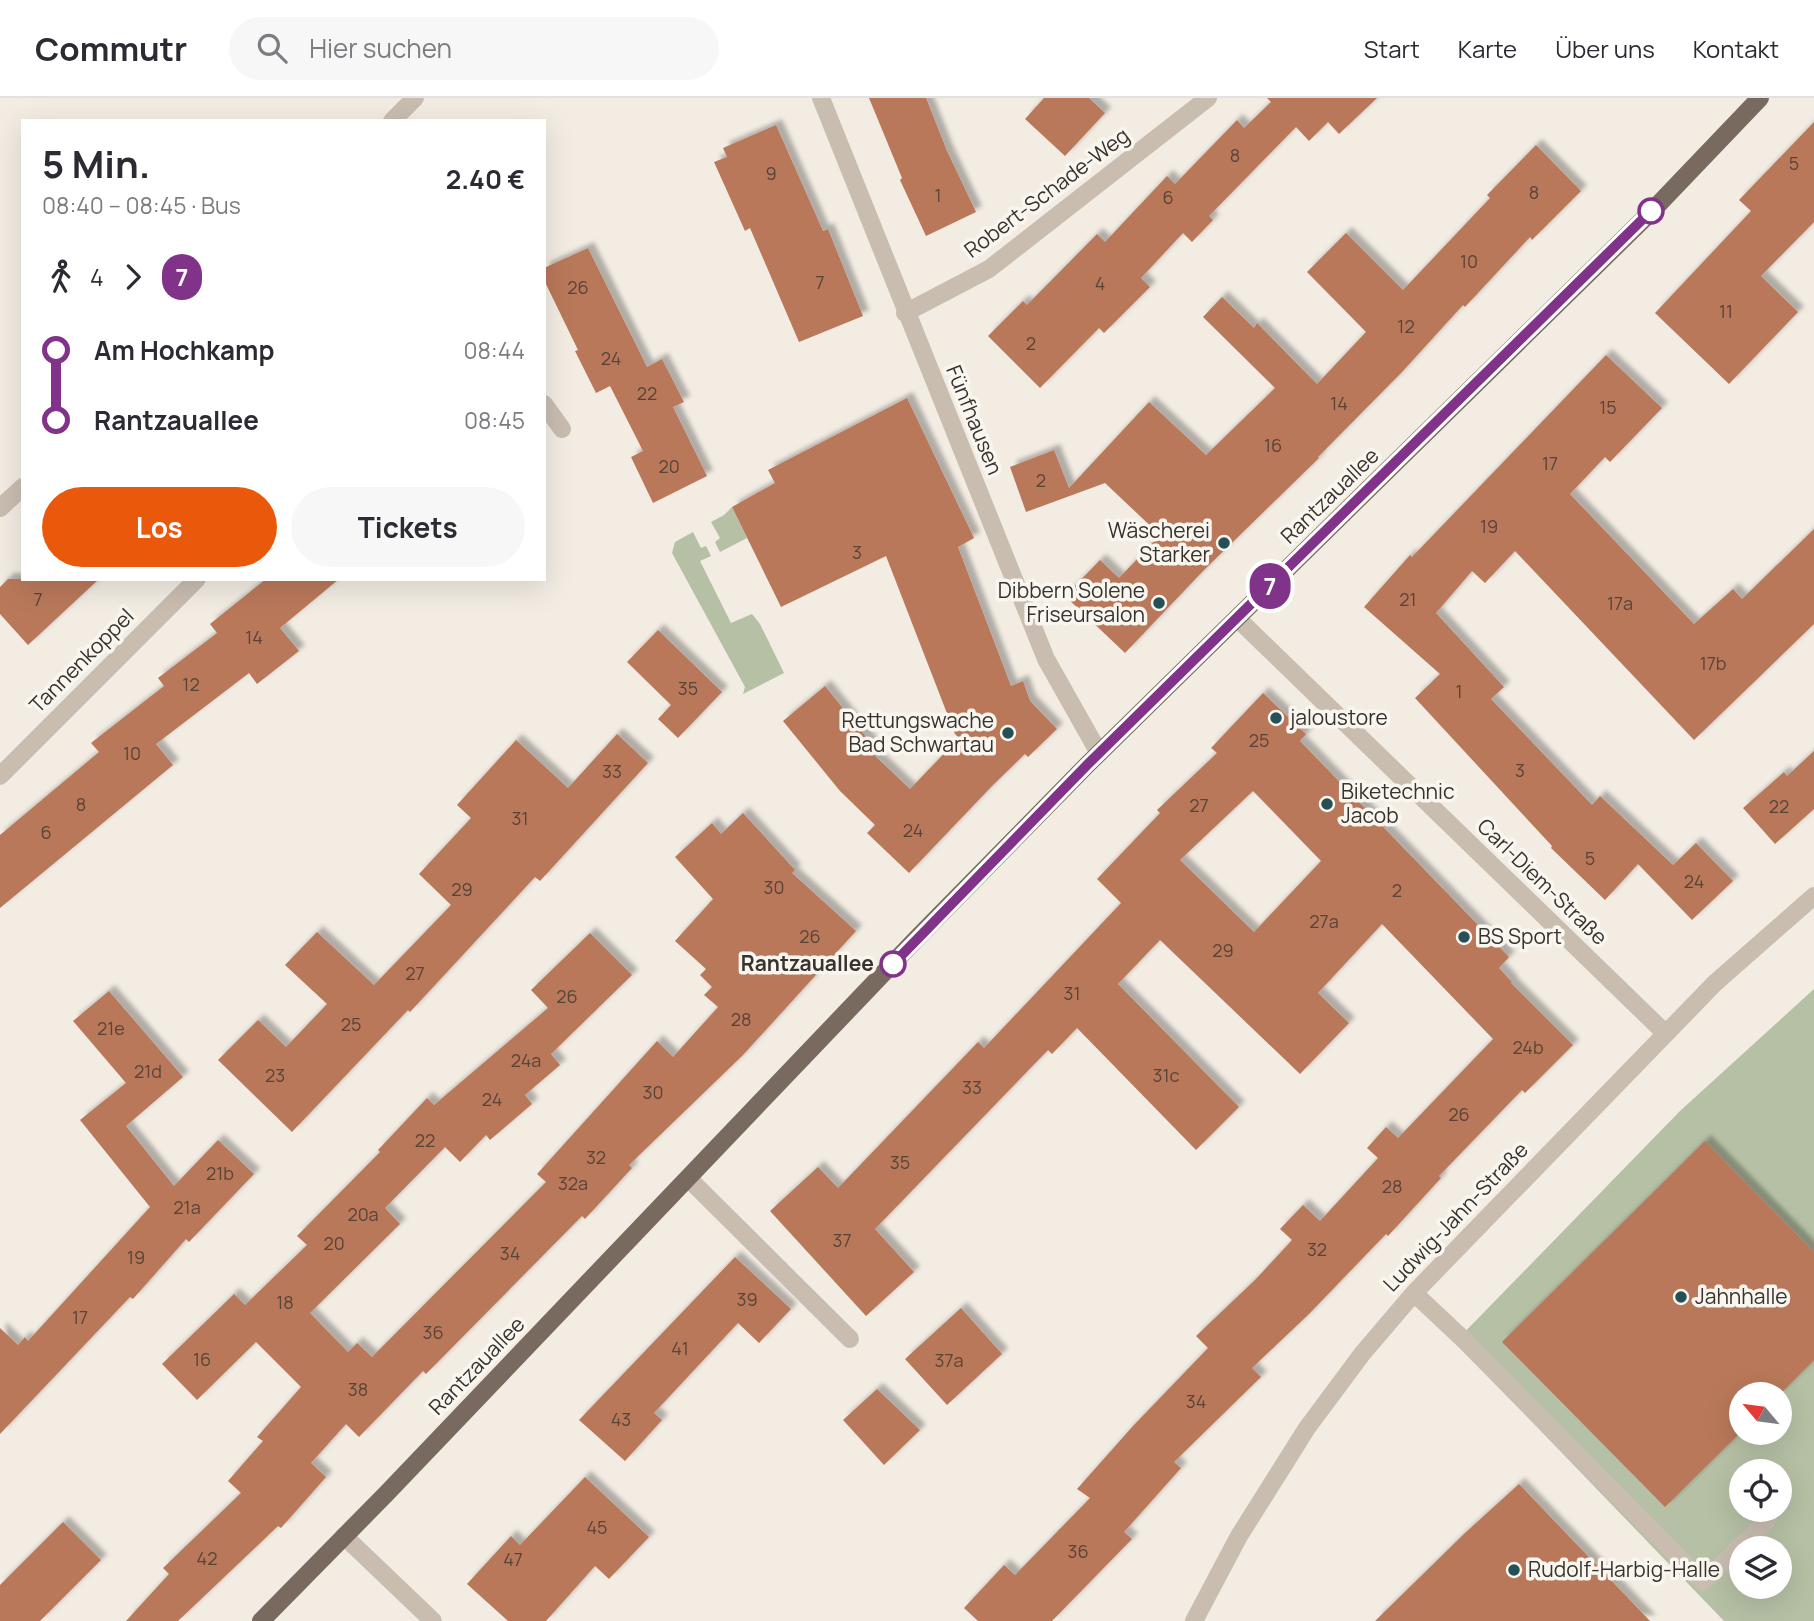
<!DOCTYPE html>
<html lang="de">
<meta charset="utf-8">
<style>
:root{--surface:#fff;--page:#f7f7f7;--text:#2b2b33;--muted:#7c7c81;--line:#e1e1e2;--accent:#ea580c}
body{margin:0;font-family:Manrope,sans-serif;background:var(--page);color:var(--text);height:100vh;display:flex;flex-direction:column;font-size:26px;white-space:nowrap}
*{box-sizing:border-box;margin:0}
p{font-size:23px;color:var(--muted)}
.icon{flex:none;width:38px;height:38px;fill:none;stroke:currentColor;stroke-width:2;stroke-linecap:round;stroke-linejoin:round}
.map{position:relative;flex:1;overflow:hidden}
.sheet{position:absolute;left:21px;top:21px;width:525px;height:462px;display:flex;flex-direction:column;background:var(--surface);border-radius:0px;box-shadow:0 7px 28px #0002}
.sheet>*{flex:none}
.badge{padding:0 14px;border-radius:23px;font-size:24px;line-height:46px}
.needle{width:46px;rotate:299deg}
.controls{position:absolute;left:1729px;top:1284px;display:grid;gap:14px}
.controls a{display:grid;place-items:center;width:63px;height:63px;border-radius:50%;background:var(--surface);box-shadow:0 7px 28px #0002;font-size:35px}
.map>.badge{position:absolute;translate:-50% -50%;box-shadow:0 0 0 4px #fff}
.legs{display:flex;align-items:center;gap:10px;height:77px;padding:0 21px;font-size:23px}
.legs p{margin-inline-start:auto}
.head{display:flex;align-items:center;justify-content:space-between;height:119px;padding:0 21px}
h1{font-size:38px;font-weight:700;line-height:52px}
.cta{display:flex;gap:14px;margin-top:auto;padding:14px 21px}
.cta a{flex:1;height:80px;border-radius:42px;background:var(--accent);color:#fff;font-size:28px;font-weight:700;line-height:80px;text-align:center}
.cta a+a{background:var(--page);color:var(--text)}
ul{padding:0 21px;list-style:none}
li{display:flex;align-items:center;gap:24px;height:70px;font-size:26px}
li i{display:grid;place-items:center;width:10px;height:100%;margin:0 9px;background:currentColor}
li i::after{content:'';width:18px;height:18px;margin:-9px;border:5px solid;border-radius:50%;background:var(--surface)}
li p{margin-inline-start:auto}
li:first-child i{background:linear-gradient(#0000 50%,currentColor 0)}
li:last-child i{background:linear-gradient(currentColor 50%,#0000 0)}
header{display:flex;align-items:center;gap:42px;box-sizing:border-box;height:98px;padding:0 35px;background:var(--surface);border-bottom:2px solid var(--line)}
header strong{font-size:33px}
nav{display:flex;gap:38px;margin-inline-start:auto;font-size:24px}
.search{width:490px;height:63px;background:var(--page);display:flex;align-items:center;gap:18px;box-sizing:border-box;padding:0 24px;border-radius:38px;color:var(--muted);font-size:26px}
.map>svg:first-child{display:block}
.green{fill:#b5c0a4;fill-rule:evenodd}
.building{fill:#b9785a;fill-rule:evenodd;filter:url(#shadow)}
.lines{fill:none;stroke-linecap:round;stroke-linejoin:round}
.minor{stroke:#c9bdb0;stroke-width:18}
.major{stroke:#796a60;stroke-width:18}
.line-1-casing{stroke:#fff;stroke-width:16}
.line-1{stroke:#81338a;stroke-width:10}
.stop-1-dot{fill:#fff;stroke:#81338a;stroke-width:3.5}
.poi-dot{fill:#275056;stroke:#f9f6f0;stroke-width:2.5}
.labels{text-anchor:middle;stroke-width:7;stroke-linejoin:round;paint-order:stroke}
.number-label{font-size:18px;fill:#594438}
.street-label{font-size:21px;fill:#39322d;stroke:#f9f6f0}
.poi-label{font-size:21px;fill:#39322d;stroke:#f9f6f0;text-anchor:start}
.stop-label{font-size:21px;font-weight:bold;fill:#39322d;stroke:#f9f6f0;text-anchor:end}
</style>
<header>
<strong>Commutr</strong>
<div class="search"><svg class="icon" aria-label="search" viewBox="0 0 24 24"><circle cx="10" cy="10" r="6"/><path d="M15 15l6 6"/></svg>Hier suchen</div>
<nav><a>Start</a><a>Karte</a><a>Über uns</a><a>Kontakt</a></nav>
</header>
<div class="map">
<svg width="1814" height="1523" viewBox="0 0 1814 1523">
<defs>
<filter id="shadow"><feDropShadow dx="6" dy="-6" stdDeviation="2" flood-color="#0004"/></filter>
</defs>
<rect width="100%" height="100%" fill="#f2ece3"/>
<path class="green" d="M732,409L747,440L720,454L715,444L720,440L711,424L724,417Z
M693,434L701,450L706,448L711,458L700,463L731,525L752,516L760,526L784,575L743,596L745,589L672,455L675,444Z
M1814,891V1523H1724L1455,1244L1680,1013ZM1741,1297H1780V1335H1741ZM1741,1374H1780V1412H1741ZM1741,1451H1780V1489H1741Z"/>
<path class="building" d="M869,0H926L947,53L976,114L926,138L900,82L902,80Z
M1044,0H1089L1105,15L1065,58L1025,21Z
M1267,0H1377L1339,36L1328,24L1309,43L1296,29L1209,118L1213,122L1192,144L1183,135L1141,180L1150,189L1104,235L1099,230L1040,290L988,238L1023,203L1027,207L1097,136L1105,144L1167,78L1175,86L1237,22L1244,30L1271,4Z
M1814,24V124L1761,178L1798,214L1729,286L1655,215L1751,113L1739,102Z
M776,27L823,133L828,131L863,218L799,244L750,130L745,133L714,64L727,59L723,50Z
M1536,47L1581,93L1532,142L1530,139L1465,209L1463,207L1402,274L1318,359L1319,360L1203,473L1125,555L1065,498L1100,462L1119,480L1160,437L1105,385L1026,414L1010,369L1054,352L1069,390L1149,304L1206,357L1275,290L1203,219L1222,199L1254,230L1257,225L1317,286L1366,234L1307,174L1346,135L1403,192L1490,100L1487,97Z
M588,150L647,269L662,261L684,304L673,309L707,378L653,405L631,359L643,353L610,288L596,295L575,253L578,252L544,182V170Z
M1606,257L1662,310L1610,364L1605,359L1570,396L1694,526L1733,491L1742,501L1814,431V526L1694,642L1515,453L1485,485L1472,473L1436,515L1504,589L1491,601L1592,707L1600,698L1673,767L1696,745L1733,783L1692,822L1638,766L1605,802L1551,750L1552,748L1415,600L1440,576L1364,509L1410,457L1412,459Z
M907,300L974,440L958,449L1011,588L1023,583L1030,603L1057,631L1028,659L1025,656L992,688L909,775L867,735L875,727L840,693L783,623L825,588L875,650L871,654L910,691L959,640L955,636L886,458L781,509L732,409L775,385L768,372Z
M8,481H99L28,547L0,516V489Z
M266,481H339L280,530L299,553L257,586L249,575L156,646L173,667L0,810V737L99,654L91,645L164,588L158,580L217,535L210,526Z
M658,532L722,594L678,640L658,621L671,607L627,564Z
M1263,595L1306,636L1300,643L1509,859L1499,870L1512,884L1511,885L1573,947L1525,995L1522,992L1439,1078L1441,1080L1388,1138L1386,1136L1309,1216L1252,1270L1261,1279L1174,1364L1181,1370L1124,1434L1132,1441L1052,1523H978L964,1510L1004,1467L1015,1477L1090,1400L1077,1391L1133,1328L1208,1250L1196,1238L1256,1181L1292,1142L1280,1131L1303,1107L1320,1123L1378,1060L1367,1050L1386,1029L1398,1040L1493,941L1382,826L1318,895L1349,925L1300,976L1160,842L1118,886L1239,1009L1196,1052L1077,930L1052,956L1048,952L875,1131L914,1174L866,1218L770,1113L818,1069L838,1090L978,944L984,950L1121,805L1097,781L1160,715L1157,712L1217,655L1211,650ZM1253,693L1321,763L1254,834L1180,762Z
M617,636L648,665L540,783L535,779L410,914L408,912L292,1034L218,962L258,922L286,949L327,906L285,867L317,834L374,887L451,807L419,776L471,720L457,707L516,642L568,690Z
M1814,653V711L1775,746L1743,710L1784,674L1787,678Z
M743,715L795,772L792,775L856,833L743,957L629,1067L632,1070L585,1121L582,1118L426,1276L423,1273L359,1339L346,1326L311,1365L326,1379L281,1430L278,1428L178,1523H126L169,1476L163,1470L241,1395L228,1383L263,1343L257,1339L301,1289L256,1244L197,1302L162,1266L234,1196L245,1207L307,1147L297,1138L380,1054L378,1052L427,1000L434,1007L548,910L531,892L590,835L632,877L551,956L560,967L525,997L532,1006L490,1042L486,1037L460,1064L445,1049L385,1110L400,1126L310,1215L348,1254L357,1245L372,1259L546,1084L537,1076L657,943L673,959L718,909L704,897L712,889L700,877L706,871L675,843L713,801L675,759L712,725L721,736Z
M109,893L183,979L126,1028L174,1088L218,1042L254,1076L189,1144L186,1141L133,1201L130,1199L0,1336V1230L18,1247L25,1239L28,1243L150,1109L80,1022L126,985L73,923Z
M1705,1043L1814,1154V1262L1779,1297H1741V1334L1665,1409L1502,1244Z
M735,1159L791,1211L759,1245L738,1225L654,1315L662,1322L625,1363L579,1322Z
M961,1210L1002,1256L947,1307L905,1261Z
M877,1291L920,1332L884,1367L843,1322Z
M585,1379L649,1439L609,1481L595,1468L546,1523H508L467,1486L511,1438L520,1447Z
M1519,1386L1650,1523H1375L1465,1435Z
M63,1424L101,1462L40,1523H0V1487Z"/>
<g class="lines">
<path class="minor" d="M821,0L1046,561L1099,655
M392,23L415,0
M905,215L989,171L1208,0
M544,306L562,331
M0,410L23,389
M1237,520L1665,935
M0,678L197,481
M688,1080L850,1241
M1414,1195L1464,1242L1703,1484L1767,1423
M344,1438L433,1523
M1194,1523L1239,1438L1307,1330L1362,1256L1414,1195L1715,885L1814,798"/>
<path class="major" d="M261,1523L386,1396L917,840L1088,666L1652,113L1760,0"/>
</g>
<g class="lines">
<g class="line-1-casing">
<path id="line-1" d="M893,866L1088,666L1651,113"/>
</g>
<use href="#line-1" class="line-1"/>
</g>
<g class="stop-1-dot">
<circle cx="1651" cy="113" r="12"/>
<circle cx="893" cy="866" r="12"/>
</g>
<g class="poi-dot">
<circle cx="1224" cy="445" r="7"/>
<circle cx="1159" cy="505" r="7"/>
<circle cx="1276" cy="620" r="7"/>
<circle cx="1008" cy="635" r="7"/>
<circle cx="1327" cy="706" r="7"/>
<circle cx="1464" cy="839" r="7"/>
<circle cx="1681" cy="1199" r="7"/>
<circle cx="1514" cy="1472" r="7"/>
</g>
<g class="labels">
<g class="number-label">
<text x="1235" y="64">8</text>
<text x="1794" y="72">5</text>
<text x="771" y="82">9</text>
<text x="1534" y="101">8</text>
<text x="938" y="104">1</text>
<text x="1168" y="106">6</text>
<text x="1469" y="170">10</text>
<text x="820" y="191">7</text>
<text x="1100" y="192">4</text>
<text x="578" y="196">26</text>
<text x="1726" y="220">11</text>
<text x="1406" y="235">12</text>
<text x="1031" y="252">2</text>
<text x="611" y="267">24</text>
<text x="647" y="302">22</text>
<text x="1339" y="312">14</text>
<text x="1608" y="316">15</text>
<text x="1273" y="354">16</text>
<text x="1550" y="372">17</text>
<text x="669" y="375">20</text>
<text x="1041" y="389">2</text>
<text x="1489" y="435">19</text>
<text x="857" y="461">3</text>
<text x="38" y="508">7</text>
<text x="1408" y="508">21</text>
<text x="1620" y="512">17a</text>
<text x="254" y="546">14</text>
<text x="1713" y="572">17b</text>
<text x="191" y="593">12</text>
<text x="688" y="597">35</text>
<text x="1459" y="600">1</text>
<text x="1259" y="649">25</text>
<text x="132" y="662">10</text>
<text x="1520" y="679">3</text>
<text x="612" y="680">33</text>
<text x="81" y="713">8</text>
<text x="1199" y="714">27</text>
<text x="1779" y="715">22</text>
<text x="520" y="727">31</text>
<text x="913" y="739">24</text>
<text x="46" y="741">6</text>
<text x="1590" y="767">5</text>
<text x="1694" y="790">24</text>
<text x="774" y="796">30</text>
<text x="462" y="798">29</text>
<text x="1397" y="799">2</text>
<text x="1324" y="830">27a</text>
<text x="810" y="845">26</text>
<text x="1223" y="859">29</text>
<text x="415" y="882">27</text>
<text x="1072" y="902">31</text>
<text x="567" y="905">26</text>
<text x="741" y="928">28</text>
<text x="351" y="933">25</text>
<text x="111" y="937">21e</text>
<text x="1528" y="956">24b</text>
<text x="526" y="969">24a</text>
<text x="148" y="980">21d</text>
<text x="275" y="984">23</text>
<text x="1166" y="984">31c</text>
<text x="972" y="996">33</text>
<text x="653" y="1001">30</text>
<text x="492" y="1008">24</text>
<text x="1459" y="1023">26</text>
<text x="425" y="1049">22</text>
<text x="596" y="1066">32</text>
<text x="900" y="1071">35</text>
<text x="220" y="1082">21b</text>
<text x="573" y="1092">32a</text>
<text x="1392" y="1095">28</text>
<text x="187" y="1116">21a</text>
<text x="363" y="1123">20a</text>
<text x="842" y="1149">37</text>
<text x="334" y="1152">20</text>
<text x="1317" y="1158">32</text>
<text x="510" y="1162">34</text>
<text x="136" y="1166">19</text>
<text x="747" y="1208">39</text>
<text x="285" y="1211">18</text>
<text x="80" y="1226">17</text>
<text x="433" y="1241">36</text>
<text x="680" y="1257">41</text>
<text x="202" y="1268">16</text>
<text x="949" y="1269">37a</text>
<text x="358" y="1298">38</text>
<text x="1196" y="1310">34</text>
<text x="621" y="1328">43</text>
<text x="597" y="1436">45</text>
<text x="1078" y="1460">36</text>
<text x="207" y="1467">42</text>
<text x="513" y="1468">47</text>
</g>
<g class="street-label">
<text transform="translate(1047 95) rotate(-37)" y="7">Robert-Schade-Weg</text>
<text transform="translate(974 322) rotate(68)" y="7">Fünfhausen</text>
<text transform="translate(1330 398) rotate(-44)" y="7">Rantzauallee</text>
<text transform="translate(82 563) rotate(-45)" y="7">Tannenkoppel</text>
<text transform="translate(1542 784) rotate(44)" y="7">Carl-Diem-Straße</text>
<text transform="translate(1456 1119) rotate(-46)" y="7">Ludwig-Jahn-Straße</text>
<text transform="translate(477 1268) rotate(-46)" y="7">Rantzauallee</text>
</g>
<g class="poi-label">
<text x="1210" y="440" text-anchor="end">Wäscherei<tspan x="1210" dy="24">Starker</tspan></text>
<text x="1145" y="500" text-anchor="end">Dibbern Solene<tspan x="1145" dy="24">Friseursalon</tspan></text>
<text x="1290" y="627">jaloustore</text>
<text x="994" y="630" text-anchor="end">Rettungswache<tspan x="994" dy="24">Bad Schwartau</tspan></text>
<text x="1341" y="701">Biketechnic<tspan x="1341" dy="24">Jacob</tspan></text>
<text x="1478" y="846">BS Sport</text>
<text x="1695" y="1206">Jahnhalle</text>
<text x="1528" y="1479">Rudolf-Harbig-Halle</text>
</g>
<g class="stop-label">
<text x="874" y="873">Rantzauallee</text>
</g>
</g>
</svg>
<div class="controls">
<a><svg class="needle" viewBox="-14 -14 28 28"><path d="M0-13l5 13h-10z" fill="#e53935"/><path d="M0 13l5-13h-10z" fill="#7c7c81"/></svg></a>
<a><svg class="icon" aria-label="locate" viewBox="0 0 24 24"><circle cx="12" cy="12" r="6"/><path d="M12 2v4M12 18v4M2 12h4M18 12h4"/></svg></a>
<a><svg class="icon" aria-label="layers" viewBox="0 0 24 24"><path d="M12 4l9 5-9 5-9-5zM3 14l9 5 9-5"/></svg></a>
</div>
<b class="badge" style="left:1270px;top:488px;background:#81338a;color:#fff">7</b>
<section class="sheet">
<div class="head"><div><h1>5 Min.</h1><p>08:40 – 08:45 · Bus</p></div><b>2.40 €</b></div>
<div class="legs"><svg class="icon" aria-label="walk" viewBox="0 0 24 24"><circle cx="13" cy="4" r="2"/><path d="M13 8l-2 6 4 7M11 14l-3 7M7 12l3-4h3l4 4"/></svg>4<svg class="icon" aria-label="forward" viewBox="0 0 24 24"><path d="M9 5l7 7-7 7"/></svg><b class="badge" style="background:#81338a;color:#fff">7</b></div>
<ul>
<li><i style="color:#81338a"></i><b>Am Hochkamp</b><p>08:44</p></li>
<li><i style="color:#81338a"></i><b>Rantzauallee</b><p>08:45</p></li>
</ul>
<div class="cta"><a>Los</a><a>Tickets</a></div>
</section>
</div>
